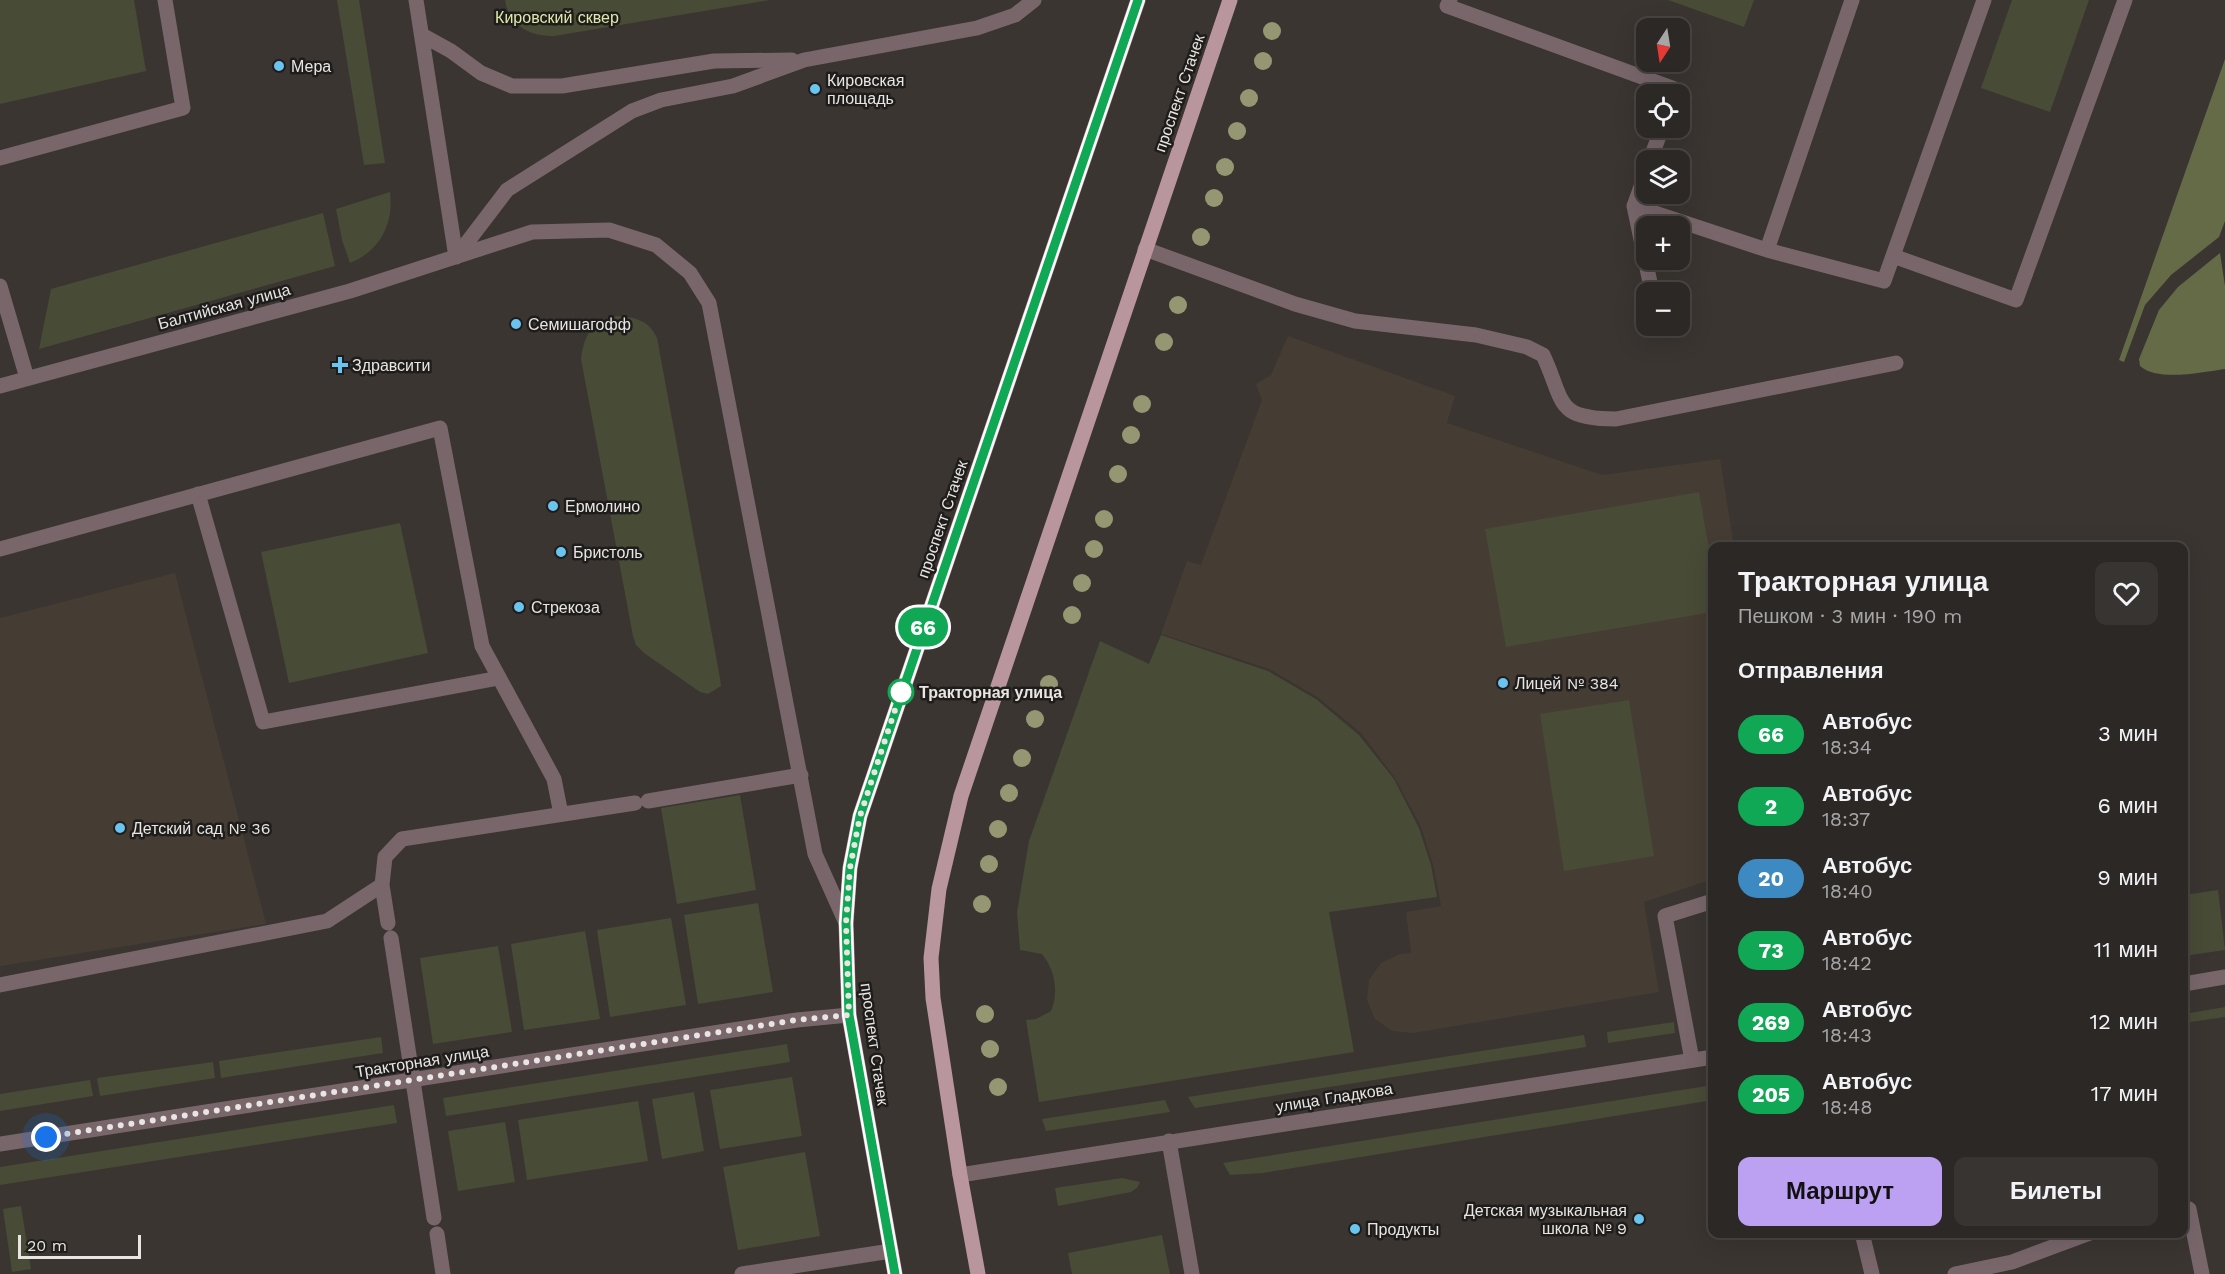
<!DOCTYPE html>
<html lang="ru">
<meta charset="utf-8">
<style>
:root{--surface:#2c2825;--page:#383432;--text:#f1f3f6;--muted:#a6a6a7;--line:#484442;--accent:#bca0f2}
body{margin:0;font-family:"Work Sans",sans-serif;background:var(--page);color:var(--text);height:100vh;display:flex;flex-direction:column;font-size:22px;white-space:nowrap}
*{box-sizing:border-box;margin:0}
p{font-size:20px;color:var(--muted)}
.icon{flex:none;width:33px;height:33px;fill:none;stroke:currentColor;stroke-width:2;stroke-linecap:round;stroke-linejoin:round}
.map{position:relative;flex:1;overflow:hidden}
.sheet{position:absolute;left:1708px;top:542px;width:480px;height:696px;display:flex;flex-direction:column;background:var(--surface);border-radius:12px;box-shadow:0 6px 24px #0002,0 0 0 2px var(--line)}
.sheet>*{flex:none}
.badge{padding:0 12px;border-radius:20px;font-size:21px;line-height:39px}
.needle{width:39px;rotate:192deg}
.controls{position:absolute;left:1636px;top:18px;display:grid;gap:12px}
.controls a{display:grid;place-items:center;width:54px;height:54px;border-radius:12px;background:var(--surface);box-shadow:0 6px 24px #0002,0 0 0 2px var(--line);font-size:30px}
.scale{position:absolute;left:18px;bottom:15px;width:123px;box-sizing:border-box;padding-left:6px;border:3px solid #e8e5e3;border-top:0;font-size:16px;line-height:21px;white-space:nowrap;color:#e8e5e3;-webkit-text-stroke:4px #1f1d1b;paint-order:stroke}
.you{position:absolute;width:30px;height:30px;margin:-15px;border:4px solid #fff;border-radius:50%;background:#1a73e8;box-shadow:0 0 0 9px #1a73e833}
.map>.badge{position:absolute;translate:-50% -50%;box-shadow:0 0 0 3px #fff}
h2{padding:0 30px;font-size:22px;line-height:54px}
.round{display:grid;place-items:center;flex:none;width:63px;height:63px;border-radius:12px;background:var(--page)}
.head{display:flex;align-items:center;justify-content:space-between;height:102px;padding:0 30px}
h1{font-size:28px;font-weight:700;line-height:45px}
.action{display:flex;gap:12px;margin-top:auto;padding:12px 30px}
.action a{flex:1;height:69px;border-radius:12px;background:var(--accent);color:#111;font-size:24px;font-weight:700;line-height:69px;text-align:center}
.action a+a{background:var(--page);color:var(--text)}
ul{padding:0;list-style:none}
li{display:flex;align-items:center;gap:18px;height:72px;padding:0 30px}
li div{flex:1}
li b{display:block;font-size:22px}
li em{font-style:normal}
li .badge{min-width:66px;font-weight:700;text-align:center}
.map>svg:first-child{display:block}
.built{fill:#453c33}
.green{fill:#484b36}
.forest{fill:#666b47}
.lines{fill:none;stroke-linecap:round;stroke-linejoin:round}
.lane{stroke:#78666b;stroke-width:15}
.street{stroke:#78666b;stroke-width:15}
.primary{stroke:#b9959e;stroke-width:15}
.tree{fill:#959772}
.line-casing{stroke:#fff;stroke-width:14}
.line{stroke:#10a855;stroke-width:9}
.walk{stroke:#e8e5e3;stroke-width:6;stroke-dasharray:0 10.8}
.poi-dot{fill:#69c4f0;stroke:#1f1d1b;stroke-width:2}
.stop-dot{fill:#fff;stroke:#10a855;stroke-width:3}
.labels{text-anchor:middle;stroke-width:5;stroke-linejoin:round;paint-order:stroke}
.park-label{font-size:16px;fill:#dfe8a8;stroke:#1f1d1b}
.poi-label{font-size:16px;fill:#e8e5e3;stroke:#1f1d1b;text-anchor:start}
.street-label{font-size:16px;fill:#e8e5e3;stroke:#1f1d1b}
.stop-label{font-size:16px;font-weight:bold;fill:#e8e5e3;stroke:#1f1d1b;text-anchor:start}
</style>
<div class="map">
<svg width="2225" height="1274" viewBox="0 0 2225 1274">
<rect width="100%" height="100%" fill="#3a3531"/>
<path class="built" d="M1288,336L1455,396L1447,423L1602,475L1720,459L1734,546H1713V879L1644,902L1659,992L1413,1033L1392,1031L1375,1019L1367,1000L1369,980L1381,963L1400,954L1411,953L1406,912L1441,906L1433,865L1421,827L1395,778L1361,733L1317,697L1269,669L1161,634L1187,561L1201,565L1262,400L1256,384L1271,375Z
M175,573L266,924L0,966V618Z"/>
<path class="green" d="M0,0H134L146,71L0,104Z
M337,0H359L385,163L364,165Z
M505,0H770L554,36C530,36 509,26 505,0Z
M1668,0H1754L1744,27Z
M2012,0H2089L2050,112L1981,88Z
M390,192C394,224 380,251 350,263L342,240L336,209Z
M323,213L335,266L39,349L51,289Z
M617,316C635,317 650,321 657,338L720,678L721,686L708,694L700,692L644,653L636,645L633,636L581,359C584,335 592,321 617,316Z
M1699,492L1713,572V612L1506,647L1485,529Z
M400,523L428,653L289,683L261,552Z
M1161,635L1268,671L1316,699L1359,735L1394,779L1419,828L1431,865L1437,897L1329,912L1354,1052L1039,1102L1026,1020L1036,1019L1051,1011C1059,992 1055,970 1042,954L1020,950L1017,912L1029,841L1100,641L1149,664Z
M1629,700L1654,856L1564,871L1540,714Z
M740,795L756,890L677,904L661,808Z
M2218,890L2225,950L2184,956V895Z
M758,903L773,992L698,1004L684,915Z
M671,918L686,1005L610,1017L597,930Z
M585,931L600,1019L524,1030L511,944Z
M498,946L512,1032L433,1044L420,958Z
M2225,1007V1017L2184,1023V1014Z
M1674,1022L1675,1033L1608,1043L1607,1032Z
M1584,1035L1586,1047L1195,1108L1188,1097Z
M381,1037L383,1053L221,1078L219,1061Z
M787,1044L790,1062L446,1116L443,1098Z
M213,1062L215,1078L100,1096L97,1078Z
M792,1077L802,1136L720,1149L710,1090Z
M90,1080L93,1096L0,1111V1094Z
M1713,1085V1100L1263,1173L1230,1175L1223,1163Z
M694,1092L704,1151L662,1159L652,1099Z
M1165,1100L1170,1112L1046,1131L1042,1119Z
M638,1101L648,1161L527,1180L518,1120Z
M394,1105L397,1123L0,1185V1167Z
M505,1122L515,1182L458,1191L448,1131Z
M805,1152L820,1236L738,1250L723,1167Z
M1122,1178L1140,1182L1137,1188L1131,1192L1058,1206L1055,1188Z
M21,1206L31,1269L12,1272L3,1209Z
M1162,1235L1170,1274H1072L1068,1253Z"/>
<path class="forest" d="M2225,59V221L2219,237L2171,275L2145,305L2124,362L2119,360Z
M2220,253L2225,286V369C2203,372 2158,382 2140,366L2139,359L2159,310L2178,287Z"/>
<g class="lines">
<path class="lane" d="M1450,0L1447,6L1675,89L1673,94
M0,158L183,108L165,0
M1650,160L1662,128
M1647,170L1634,206L1652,292
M1634,206L1767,250L1884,281L1984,0
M1145,249L1295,304L1355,321L1476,335L1527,347L1543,355C1565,402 1554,419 1616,419L1896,363
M1767,250L1852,0
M1893,256L2016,300L2125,0
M0,286L27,378
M198,494L263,722L499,678
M0,549L440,428L482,646L554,779L561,814
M648,801L801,775
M388,923L382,885L385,857L402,839L635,803
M391,938L434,1218
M0,985L327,921L382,885
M1692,1060L1665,916L1713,901
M2184,1210L2189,1209L2202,1274
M1862,1233L1872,1274
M437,1234L443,1274
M742,1274L891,1251
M1955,1274L2012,1262L2090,1233"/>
<path class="street" d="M416,0L456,257
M422,35L451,51L481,73L512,86H562L714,61L792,60
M456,257L507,190L632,111L661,100L733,86L804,60L977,28L1015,15L1034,0
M0,386L350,291L532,232L609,230L656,245L690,273L709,303L815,854L846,923
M2184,984L2225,977
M1169,1141L1192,1274
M0,1144L797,1020L849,1015
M960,1175L1713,1057"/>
<path class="primary" d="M895,1274L849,1015L846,923L850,868L860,816L1138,0
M978,1274L960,1175L933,998L931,958L939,889L961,796L1230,0"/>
</g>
<g class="tree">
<circle cx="1272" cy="31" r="9"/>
<circle cx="1263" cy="61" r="9"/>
<circle cx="1249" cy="98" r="9"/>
<circle cx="1237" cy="131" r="9"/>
<circle cx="1225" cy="167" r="9"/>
<circle cx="1214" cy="198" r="9"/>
<circle cx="1201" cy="237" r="9"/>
<circle cx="1178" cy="305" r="9"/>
<circle cx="1164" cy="342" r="9"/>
<circle cx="1142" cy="404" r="9"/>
<circle cx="1131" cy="435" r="9"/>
<circle cx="1118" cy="474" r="9"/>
<circle cx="1104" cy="519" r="9"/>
<circle cx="1094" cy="549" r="9"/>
<circle cx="1082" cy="583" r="9"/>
<circle cx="1072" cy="615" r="9"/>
<circle cx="1049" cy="684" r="9"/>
<circle cx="1035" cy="719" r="9"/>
<circle cx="1022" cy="758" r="9"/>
<circle cx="1009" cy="793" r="9"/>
<circle cx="998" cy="829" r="9"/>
<circle cx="989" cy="864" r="9"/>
<circle cx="982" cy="904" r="9"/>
<circle cx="985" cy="1014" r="9"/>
<circle cx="990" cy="1049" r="9"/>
<circle cx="998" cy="1087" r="9"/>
</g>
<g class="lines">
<g class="line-casing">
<path id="line" d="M895,1274L849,1015L846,923L850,868L860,816L1138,0"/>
</g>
<use href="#line" class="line"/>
<path class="walk" d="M46,1137L797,1020L849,1015L846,923L850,868L860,816L901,692"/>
</g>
<g class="poi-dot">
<circle cx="279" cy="66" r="6"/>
<circle cx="815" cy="89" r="6"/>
<circle cx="516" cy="324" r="6"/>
<path d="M337 356h6v6h6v6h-6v6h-6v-6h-6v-6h6z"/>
<circle cx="553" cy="506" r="6"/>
<circle cx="561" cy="552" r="6"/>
<circle cx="519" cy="607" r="6"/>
<circle cx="1503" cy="683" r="6"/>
<circle cx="120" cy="828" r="6"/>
<circle cx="1639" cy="1219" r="6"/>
<circle cx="1355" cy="1229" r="6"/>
</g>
<circle class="stop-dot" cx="901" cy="692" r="12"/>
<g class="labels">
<g class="park-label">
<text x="557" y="23">Кировский сквер</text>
</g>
<g class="poi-label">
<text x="291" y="72">Мера</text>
<text x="827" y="86">Кировская<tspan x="827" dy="18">площадь</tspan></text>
<text x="528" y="330">Семишагофф</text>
<text x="352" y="371">Здравсити</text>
<text x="565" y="512">Ермолино</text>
<text x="573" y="558">Бристоль</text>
<text x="531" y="613">Стрекоза</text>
<text x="1515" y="689">Лицей № 384</text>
<text x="132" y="834">Детский сад № 36</text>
<text x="1627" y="1216" text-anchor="end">Детская музыкальная<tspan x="1627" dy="18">школа № 9</tspan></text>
<text x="1367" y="1235">Продукты</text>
</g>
<g class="street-label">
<text transform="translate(1179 93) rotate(-71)" y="6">проспект Стачек</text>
<text transform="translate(224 306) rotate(-15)" y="6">Балтийская улица</text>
<text transform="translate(942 519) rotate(-71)" y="6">проспект Стачек</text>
<text transform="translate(875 1044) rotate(82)" y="6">проспект Стачек</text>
<text transform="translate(422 1061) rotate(-9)" y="6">Тракторная улица</text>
<text transform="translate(1334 1097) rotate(-9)" y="6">улица Гладкова</text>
</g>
<g class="stop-label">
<text x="919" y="698">Тракторная улица</text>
</g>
</g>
</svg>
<div class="controls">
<a><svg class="needle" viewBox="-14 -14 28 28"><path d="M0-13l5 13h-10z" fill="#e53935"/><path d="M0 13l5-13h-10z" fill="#a6a6a7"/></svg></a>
<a><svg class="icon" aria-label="locate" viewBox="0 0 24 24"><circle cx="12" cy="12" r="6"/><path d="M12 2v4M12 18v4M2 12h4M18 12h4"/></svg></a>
<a><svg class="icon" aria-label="layers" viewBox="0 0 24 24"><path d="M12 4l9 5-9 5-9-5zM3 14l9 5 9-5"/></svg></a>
<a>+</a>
<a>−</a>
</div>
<div class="scale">20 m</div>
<div class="you" style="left:46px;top:1137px"></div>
<b class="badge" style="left:923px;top:627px;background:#10a855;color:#fff">66</b>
<section class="sheet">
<div class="head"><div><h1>Тракторная улица</h1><p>Пешком · 3 мин · 190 m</p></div><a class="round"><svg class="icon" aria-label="heart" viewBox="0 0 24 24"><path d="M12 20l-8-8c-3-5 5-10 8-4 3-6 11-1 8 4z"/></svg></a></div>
<h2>Отправления</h2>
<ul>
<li><span class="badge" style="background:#10a855;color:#fff">66</span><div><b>Автобус</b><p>18:34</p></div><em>3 мин</em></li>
<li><span class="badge" style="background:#10a855;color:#fff">2</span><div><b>Автобус</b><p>18:37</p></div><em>6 мин</em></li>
<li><span class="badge" style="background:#3d8ac2;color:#fff">20</span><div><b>Автобус</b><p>18:40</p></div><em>9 мин</em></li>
<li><span class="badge" style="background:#10a855;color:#fff">73</span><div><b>Автобус</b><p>18:42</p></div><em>11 мин</em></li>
<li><span class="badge" style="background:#10a855;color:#fff">269</span><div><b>Автобус</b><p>18:43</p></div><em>12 мин</em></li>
<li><span class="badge" style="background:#10a855;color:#fff">205</span><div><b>Автобус</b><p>18:48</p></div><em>17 мин</em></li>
</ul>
<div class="action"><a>Маршрут</a><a>Билеты</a></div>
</section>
</div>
